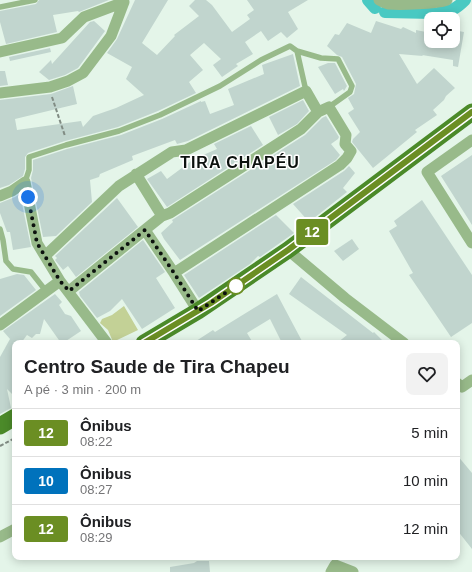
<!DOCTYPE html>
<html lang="pt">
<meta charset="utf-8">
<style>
:root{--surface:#fff;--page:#f2f2f2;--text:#202124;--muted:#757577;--line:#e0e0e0}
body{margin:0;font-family:Helvetica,sans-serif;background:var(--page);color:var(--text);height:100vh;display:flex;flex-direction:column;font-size:15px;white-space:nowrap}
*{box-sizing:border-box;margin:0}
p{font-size:13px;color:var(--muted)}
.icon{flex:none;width:22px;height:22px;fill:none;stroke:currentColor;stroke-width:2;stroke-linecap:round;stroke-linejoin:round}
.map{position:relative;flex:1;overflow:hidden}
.drawer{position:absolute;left:12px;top:340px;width:448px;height:220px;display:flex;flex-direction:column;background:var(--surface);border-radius:8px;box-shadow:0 2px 10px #0003}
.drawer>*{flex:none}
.badge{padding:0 8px;border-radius:3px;font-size:14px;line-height:26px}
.controls{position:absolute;left:424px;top:12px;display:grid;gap:8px}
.controls a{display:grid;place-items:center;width:36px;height:36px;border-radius:8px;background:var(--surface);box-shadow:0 2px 10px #0003;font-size:20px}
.you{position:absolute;width:20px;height:20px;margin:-10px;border:3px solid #fff;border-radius:50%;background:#1a73e8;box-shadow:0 0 0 6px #1a73e833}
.map>.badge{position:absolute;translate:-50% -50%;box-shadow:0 0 0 2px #fff}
.round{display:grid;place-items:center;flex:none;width:42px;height:42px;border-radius:8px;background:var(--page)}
.head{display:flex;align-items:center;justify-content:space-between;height:68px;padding:0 12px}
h1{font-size:19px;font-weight:600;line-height:30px}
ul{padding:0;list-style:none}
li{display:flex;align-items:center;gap:12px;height:48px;padding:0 12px;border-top:1px solid var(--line)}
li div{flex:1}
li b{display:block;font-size:15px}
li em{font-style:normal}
li .badge{min-width:44px;font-weight:700;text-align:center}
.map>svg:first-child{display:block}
.green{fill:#c3d196}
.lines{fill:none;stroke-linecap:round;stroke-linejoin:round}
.canal{stroke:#49c9c2;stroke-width:12}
.building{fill:#c1d5ce}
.path{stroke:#818c84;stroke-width:2;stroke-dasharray:4 2;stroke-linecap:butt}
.lane{stroke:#98ba8a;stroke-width:5.5}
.street{stroke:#98ba8a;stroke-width:11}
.primary{stroke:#4b8a29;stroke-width:17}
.line-casing{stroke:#fff;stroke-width:9}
.line{stroke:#6b8e23;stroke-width:6}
.walk{stroke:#0c110e;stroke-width:4;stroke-dasharray:0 7.2}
.stop-dot{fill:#fff;stroke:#6b8e23;stroke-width:2}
.labels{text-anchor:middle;stroke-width:3;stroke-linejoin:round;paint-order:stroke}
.district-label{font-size:16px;font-weight:bold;letter-spacing:1px;fill:#0c110e;stroke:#fff}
</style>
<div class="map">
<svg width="472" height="572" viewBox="0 0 472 572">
<rect width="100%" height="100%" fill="#e4f5e9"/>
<path class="green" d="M124,306L138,330L113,342L108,330L100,323L102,319L112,315Z"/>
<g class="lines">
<path class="canal" d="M368,0L375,8
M385,12L434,13
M438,13C450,12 456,9 465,0"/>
</g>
<path class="building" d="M39,0H109L79,12L78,11L53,15L57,32L6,44L0,22V11L36,4Z
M135,0H168L142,43L157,55L175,36L174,35L199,16L189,6L195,0H206L212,5L232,32L250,19L247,15L254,10L247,0H308L288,12L298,29L287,38L281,32L268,41L261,31L245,42L253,54L236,64L238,66L222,77L213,65L221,59L204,43L190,55L203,70L189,82L196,93L158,111L118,127L65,141L28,153L25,157V169L23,176L9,185L0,188V100L51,94L73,86L77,104L15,119L17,130L81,121L83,127L93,116L116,108L144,95L126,79L132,67L107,53L117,39Z
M94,21L105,31L78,68L65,75L49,80L39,72L51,60L52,64L90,22Z
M376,21L401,29L403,27L416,33V30L431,33V41H453V30L464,32L458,67L453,66V60L422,55L423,56L399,54L417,84L434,68L455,88L446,96L444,100L433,110L437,115L415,130L417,132L373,168L352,142L353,139L360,132L348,113L354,109L348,98L354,94L356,84L342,57L337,55L327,46L335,34L339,35L347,23L371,33Z
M50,48L51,52L10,61L9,57Z
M293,54L300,86L188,141L177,144L175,140L132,156L133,160L100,174L99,177L90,180L92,202L56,236L43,237L31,178L33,170V160L67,149L121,135L162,119L201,101V102L205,101L210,114L234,105L228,89L264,74L262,65Z
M328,63H335L347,86L344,91L343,89L335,94L318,67Z
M0,71H5L8,85L0,86Z
M303,100L309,111L297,124L278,135L269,117Z
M326,116L339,137L338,139L331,144L340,155L336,160L180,260L164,239L161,233L173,222L172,220L305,135L322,118Z
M251,126L263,145L167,207L147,179L161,171L167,179L194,159L217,149L214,144Z
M472,155V225L441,176Z
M349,166L355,173L343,188L347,192L309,222L293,204L344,171Z
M20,194L31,247L13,250L10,232H7L0,213V203L15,197Z
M117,198L138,227L76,277L68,266L63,270L55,260L57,258L55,256Z
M422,200L472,275V323L451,337L409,275L413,273L389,231L397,226L394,221Z
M276,215L294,233L260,257L258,256L250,264L199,298L184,275Z
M352,239L359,249L343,261L334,251Z
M143,240L165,272L156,278L175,308L142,329L122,299L110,311L97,318L80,296L79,292Z
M17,274L24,275L36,290L0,316V279Z
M301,277L373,333L374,332L385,343H337L347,335L289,294Z
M55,294L62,302L59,305L65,314L71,316L81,331L63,343H61L44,319L40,334H36L32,338L27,335L21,343H15V397L7,389L11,408L0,414V357L10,339L3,331Z
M277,294L303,343H282L270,319L247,333L253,343H193L213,330L215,332Z
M457,455L472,473V549L457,530Z
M197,561H209L210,572H170V567L194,563Z"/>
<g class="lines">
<path class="path" d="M52,97L65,136
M0,446L15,438"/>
<path class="lane" d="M0,7L35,0
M297,51L321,58L338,59L352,86L350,92L329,107
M25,182L29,170V157L66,145L119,131L160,115L220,86L261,60L290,46L297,51L306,91
M0,229L3,240L6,261L13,269L31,272L46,291"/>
<path class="street" d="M379,0C382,2 384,3 388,4C400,5 436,4 447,0
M0,52L62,38L84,17L124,2L111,36L83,73L68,81L50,87L0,93
M472,140L427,172L472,243
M136,174L162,216
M0,196L12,191L25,182L37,243L60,281
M145,230L174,273L198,311
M288,250L345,298L404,343
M46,255L119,186L172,152L186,150L306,91L318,112
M69,291L162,216L170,213L301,129L318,112L329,107L346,135L345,144L351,151L347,158L340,165L174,273
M0,325L60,281L107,343
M457,383L462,387L472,380
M0,537L15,529
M331,572L335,565L353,572"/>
<path class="primary" d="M144,343L198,311L288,250L472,112
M0,426L15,417"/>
</g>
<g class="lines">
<g class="line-casing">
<path id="line" d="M144,343L211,303L288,250L472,112"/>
</g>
<use href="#line" class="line"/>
<path class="walk" d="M28,197L37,243L60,281L69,291L145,230L174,273L198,311L236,286"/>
</g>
<circle class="stop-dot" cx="236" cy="286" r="8"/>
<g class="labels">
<g class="district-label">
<text x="240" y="168">TIRA CHAPÉU</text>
</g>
</g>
</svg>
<div class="controls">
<a><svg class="icon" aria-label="locate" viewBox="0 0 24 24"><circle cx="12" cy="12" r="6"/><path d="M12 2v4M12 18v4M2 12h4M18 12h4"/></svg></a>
</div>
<div class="you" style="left:28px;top:197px"></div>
<b class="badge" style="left:312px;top:232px;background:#6b8e23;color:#fff">12</b>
<section class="drawer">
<div class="head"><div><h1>Centro Saude de Tira Chapeu</h1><p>A pé · 3 min · 200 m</p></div><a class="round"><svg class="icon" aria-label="heart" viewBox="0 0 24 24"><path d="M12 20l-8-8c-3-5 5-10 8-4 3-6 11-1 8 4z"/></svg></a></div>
<ul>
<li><span class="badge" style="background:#6b8e23;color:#fff">12</span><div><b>Ônibus</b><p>08:22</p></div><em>5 min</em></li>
<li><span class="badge" style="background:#0072bc;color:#fff">10</span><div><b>Ônibus</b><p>08:27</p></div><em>10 min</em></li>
<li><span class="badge" style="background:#6b8e23;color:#fff">12</span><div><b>Ônibus</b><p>08:29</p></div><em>12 min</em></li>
</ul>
</section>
</div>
